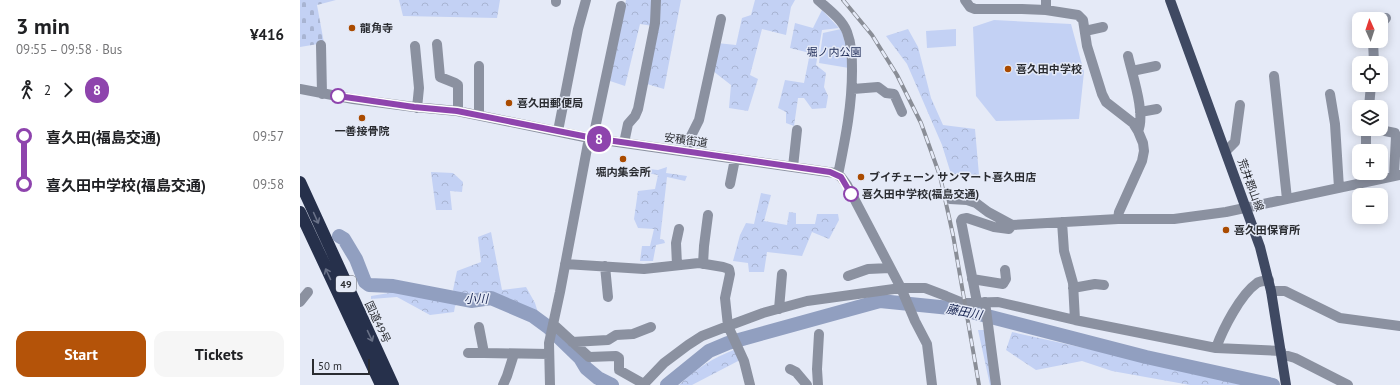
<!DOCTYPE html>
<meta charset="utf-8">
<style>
:root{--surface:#fff;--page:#f6f6f6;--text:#202124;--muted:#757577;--accent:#b45309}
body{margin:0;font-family:"PT Sans","Noto Sans JP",sans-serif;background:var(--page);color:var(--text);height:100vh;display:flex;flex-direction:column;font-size:15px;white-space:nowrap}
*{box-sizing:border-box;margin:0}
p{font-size:13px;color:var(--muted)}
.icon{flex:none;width:22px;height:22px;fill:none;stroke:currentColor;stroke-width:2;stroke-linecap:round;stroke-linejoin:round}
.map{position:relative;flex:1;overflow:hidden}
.sheet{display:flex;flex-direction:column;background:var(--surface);width:300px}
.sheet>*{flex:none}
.badge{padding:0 8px;border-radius:13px;font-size:14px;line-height:26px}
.needle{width:26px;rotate:357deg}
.controls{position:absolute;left:1052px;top:12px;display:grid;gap:8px}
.controls a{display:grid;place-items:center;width:36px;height:36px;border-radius:8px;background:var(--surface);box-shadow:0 2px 10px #0003;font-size:20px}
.scale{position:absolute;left:12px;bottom:10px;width:58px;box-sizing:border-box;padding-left:4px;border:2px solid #2a2c31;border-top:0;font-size:11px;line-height:14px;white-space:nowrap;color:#2a2c31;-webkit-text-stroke:3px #e5eaf7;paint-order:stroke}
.map>.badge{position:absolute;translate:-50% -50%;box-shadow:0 0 0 2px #fff}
.legs{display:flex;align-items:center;gap:6px;height:44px;padding:0 16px;font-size:13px}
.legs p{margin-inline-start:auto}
.overview{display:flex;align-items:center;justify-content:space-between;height:68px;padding:0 16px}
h1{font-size:22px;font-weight:700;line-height:30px}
.action{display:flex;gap:8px;margin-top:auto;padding:8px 16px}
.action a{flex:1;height:46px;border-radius:12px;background:var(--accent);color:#fff;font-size:16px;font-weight:700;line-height:46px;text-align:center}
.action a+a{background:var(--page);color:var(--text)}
ul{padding:0 16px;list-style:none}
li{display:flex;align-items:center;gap:14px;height:48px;font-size:15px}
li i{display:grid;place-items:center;width:6px;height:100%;margin:0 5px;background:currentColor}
li i::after{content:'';width:10px;height:10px;margin:-5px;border:3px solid;border-radius:50%;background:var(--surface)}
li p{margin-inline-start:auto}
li:first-child i{background:linear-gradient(#0000 50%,currentColor 0)}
li:last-child i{background:linear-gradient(currentColor 50%,#0000 0)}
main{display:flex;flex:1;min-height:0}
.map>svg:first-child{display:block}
.green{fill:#c3d1f4}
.forest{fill:url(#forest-crowns)}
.cemetery{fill:url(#cemetery-stones)}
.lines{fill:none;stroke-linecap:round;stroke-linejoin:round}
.river{stroke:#919fc0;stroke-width:14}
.minor{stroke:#8b91a0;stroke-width:10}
.major{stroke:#3f4962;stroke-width:10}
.highway{stroke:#26304b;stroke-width:12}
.rail-casing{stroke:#8a8e97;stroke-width:4}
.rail{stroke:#e5eaf7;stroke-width:2.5;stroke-dasharray:8;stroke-linecap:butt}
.oneway{stroke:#697187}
.line-1-casing{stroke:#fff;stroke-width:9}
.line-1{stroke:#8e44ad;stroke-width:6}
.poi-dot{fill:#aa4b00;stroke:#e5eaf7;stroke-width:1.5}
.stop-1-dot{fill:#fff;stroke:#8e44ad;stroke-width:2}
.labels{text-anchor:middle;stroke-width:3;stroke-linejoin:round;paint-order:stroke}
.shield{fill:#e5eaf7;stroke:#62656c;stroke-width:1}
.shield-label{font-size:10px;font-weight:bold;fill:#2a2c31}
.poi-label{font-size:11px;font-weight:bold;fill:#2a2c31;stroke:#e5eaf7;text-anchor:start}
.park-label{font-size:11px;fill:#1b2854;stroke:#e5eaf7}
.street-label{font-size:11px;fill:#2a2c31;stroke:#e5eaf7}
.stop-label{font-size:11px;font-weight:bold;fill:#2a2c31;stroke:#e5eaf7;text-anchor:start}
.water-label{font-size:12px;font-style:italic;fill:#1b2854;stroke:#e5eaf7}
</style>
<main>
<section class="sheet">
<div class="overview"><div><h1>3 min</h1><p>09:55 – 09:58 · Bus</p></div><b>¥416</b></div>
<div class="legs"><svg class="icon" aria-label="walk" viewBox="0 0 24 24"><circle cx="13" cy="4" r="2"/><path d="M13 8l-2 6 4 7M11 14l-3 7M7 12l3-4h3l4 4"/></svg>2<svg class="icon" aria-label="forward" viewBox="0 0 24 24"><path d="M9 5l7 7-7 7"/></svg><b class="badge" style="background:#8e44ad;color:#fff">8</b></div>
<ul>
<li><i style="color:#8e44ad"></i><b>喜久田(福島交通)</b><p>09:57</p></li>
<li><i style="color:#8e44ad"></i><b>喜久田中学校(福島交通)</b><p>09:58</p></li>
</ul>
<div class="action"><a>Start</a><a>Tickets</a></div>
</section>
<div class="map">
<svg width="1100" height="385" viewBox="0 0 1100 385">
<defs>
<pattern id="forest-crowns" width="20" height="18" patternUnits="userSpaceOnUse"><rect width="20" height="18" fill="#c3d1f4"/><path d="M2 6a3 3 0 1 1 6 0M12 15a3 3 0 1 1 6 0" fill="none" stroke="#a8b4d2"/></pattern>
<pattern id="cemetery-stones" width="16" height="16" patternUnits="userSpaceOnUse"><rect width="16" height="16" fill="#c3d1f4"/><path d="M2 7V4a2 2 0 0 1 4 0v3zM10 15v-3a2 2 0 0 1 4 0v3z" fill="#a8b4d2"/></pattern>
</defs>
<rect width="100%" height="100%" fill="#e5eaf7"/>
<path class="green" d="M694,20L771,24L784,72L779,119L696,121L676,96L673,27Z
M541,29L550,59L549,68L519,63L523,33Z
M656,29V46L627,48L626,31Z"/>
<path class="forest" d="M99,0H200L197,18L103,16Z
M326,0H381L364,89L347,84L353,26L340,24L325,86L310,81Z
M455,0H495L491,7L486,35L462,29L450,75L458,79L448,111L429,108L431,85L413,71L417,43L436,45L442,18L451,15Z
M522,10L539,28L522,30L516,65L526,73L524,87L528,96L526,108L512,109L504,98H498L494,126L486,123V112L478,108L485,80L504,83L510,53L490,48L495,23L513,28Z
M608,29L618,47L631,98L643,125L675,129L679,175L651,174L642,145L607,64L586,36Z
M367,167L366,173L387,176L385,181L367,177L360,239L364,240L365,243L356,245L353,261H340L342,246H350L354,229L338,228L334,219L338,191L355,189L358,175L348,173L349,169L358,170Z
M131,172L153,173L163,182L162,192L150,191L152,210H136Z
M461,193L471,195L464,221L487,225L489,212L496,213V224H515L517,214H538L539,220L529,239L512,232L502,256L467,252L464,272H449L448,263L433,261L440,235L446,223L454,224Z
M191,232L202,290L226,287L235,303L239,316L222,305L190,295L177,293L166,294L155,293L153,290L157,271L181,262L178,237Z
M99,289L159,303L155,306L154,312L130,315L97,297L71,299V296L89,293Z
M678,330H689L699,385H690Z
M712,332L925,379L944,385H890L812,371L782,361L736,370L706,350Z
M436,349L440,360L392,385H379C397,368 413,358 436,349Z"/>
<path class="cemetery" d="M0,0H36L17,5L24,43L0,47Z"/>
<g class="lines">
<path class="river" d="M39,236L44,239L56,259L65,282L69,285L93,286L171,301L191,298L233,316L248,327L280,358L286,368L298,378L312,385
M367,385L409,351L428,343L580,301L660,309L846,357L973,385"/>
<path class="minor" d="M518,0C528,9 542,19 547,32C552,45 552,58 552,71C552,107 545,140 538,175
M665,0L670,7L675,9H722L746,10L778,15L783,20L787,46L802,94L806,102L833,123L838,131L843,143L844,151L842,161L819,212L818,219
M256,2V0
M746,10V0
M1081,24L1086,18
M785,31L803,27
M1073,41L1074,63
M137,44L140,77L155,83L158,85V111
M21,45L22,94
M115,46L119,88L117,108
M828,56C832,74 846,114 838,131
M832,71L856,66
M974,76L987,199
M0,89L53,99L114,107L157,111L289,138L535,173L541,177L547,185L601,288L615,321L627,344L632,385
M553,89L578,87L586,93L594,94L602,112
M1030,94L1035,124L1039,188
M1069,107L1071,85
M840,112L857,109
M179,115V66
M1066,129V151
M1075,129L1095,133L1096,136L1094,176
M258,131L278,29L286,0
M293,138L321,6
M324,143L328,124L335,116L338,109L355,23L356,0
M926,151L935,142L940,105
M388,152L390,138L399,120L421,19
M493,167L497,130
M430,184L435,159
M650,199L667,200L676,203L688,212L712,225L818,219H874L926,212L1100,175
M762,222L764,251L773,283L775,320
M265,264L344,269L399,263L423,267L429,269L430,274L425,298L428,326L444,361L450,385
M403,264L404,246L408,215
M377,265L376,243L379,229
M305,266L308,297
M548,276L568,269L590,268
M672,279L703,284L706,279L705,270
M773,288L795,284L804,285
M971,291H985L1040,318L1100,326
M0,302L8,292
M677,302L661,221L662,219L667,218L694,227L709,229L712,225
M685,302L696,385
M479,309L482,274
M253,324L289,357L316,356L319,358V370L344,384
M179,327L184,353L249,354
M272,342L308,340L316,335L333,334L351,327
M916,348C923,329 940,295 957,283C960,281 965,281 969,280
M168,353H184
M981,354L995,358L1048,385
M490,369L496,372L507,385
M203,385L207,376L214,354
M250,385L249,343L260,292L289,138
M343,385L364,363L388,345L402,336L428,326L463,313L507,301L601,288H625L646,296L663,303L698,302L775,320L916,348L981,351
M518,385L517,369L519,334"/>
<path class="major" d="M870,0L960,247L971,291L986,385"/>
<path class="highway" d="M0,182L93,385
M0,212L81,385"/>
<g class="rail-casing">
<path id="rail" d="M543,0L572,35L597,75L621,123L640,176L653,235L679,385"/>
</g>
<use href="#rail" class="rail"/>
</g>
<defs><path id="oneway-shaft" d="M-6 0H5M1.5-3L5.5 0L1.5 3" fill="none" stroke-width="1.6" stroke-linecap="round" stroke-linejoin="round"/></defs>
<g class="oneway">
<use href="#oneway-shaft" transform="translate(16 218) rotate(66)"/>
<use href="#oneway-shaft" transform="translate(28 274) rotate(-115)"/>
<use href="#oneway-shaft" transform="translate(70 336) rotate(65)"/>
</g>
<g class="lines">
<g class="line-1-casing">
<path id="line-1" d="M38,96L114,107L157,111L293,138L530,172L541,177L551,194"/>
</g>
<use href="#line-1" class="line-1"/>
</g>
<g class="poi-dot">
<circle cx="52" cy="28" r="4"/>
<circle cx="708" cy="69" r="4"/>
<circle cx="209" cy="103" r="4"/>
<circle cx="62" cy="118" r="4"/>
<circle cx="323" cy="159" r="4"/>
<circle cx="561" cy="177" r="4"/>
<circle cx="926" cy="230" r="4"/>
</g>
<g class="stop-1-dot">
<circle cx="38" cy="96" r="7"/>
<circle cx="551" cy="194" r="7"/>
</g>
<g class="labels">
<rect class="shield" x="36" y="276" width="20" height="16" rx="3"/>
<g class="shield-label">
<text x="46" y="288">49</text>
</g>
<g class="poi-label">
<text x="60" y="32">龍角寺</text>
<text x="716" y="73">喜久田中学校</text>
<text x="217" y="107">喜久田郵便局</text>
<text x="62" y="135" text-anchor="middle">一善接骨院</text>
<text x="323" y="176" text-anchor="middle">堀内集会所</text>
<text x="569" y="181">ブイチェーン サンマート喜久田店</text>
<text x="934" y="234">喜久田保育所</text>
</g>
<g class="park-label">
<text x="534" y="56">堀ノ内公園</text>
</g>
<g class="street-label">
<text transform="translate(386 140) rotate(8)" y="4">安積街道</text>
<text transform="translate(951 185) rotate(70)" y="4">荒井郡山線</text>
<text transform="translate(78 322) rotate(65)" y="4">国道49号</text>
</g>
<g class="stop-label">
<text x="562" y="198">喜久田中学校(福島交通)</text>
</g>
<g class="water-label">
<text x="176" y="303">小川</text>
<text transform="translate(664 312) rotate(11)" y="4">藤田川</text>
</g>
</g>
</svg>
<div class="controls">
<a><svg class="needle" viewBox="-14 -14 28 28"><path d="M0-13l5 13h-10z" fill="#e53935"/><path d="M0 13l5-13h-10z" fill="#757577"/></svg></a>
<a><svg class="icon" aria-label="locate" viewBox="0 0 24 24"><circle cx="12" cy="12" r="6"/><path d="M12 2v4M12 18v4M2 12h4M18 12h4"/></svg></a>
<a><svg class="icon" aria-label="layers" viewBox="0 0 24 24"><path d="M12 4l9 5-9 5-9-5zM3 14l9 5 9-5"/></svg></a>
<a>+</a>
<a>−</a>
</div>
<div class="scale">50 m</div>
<b class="badge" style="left:299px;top:139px;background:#8e44ad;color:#fff">8</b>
</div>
</main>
